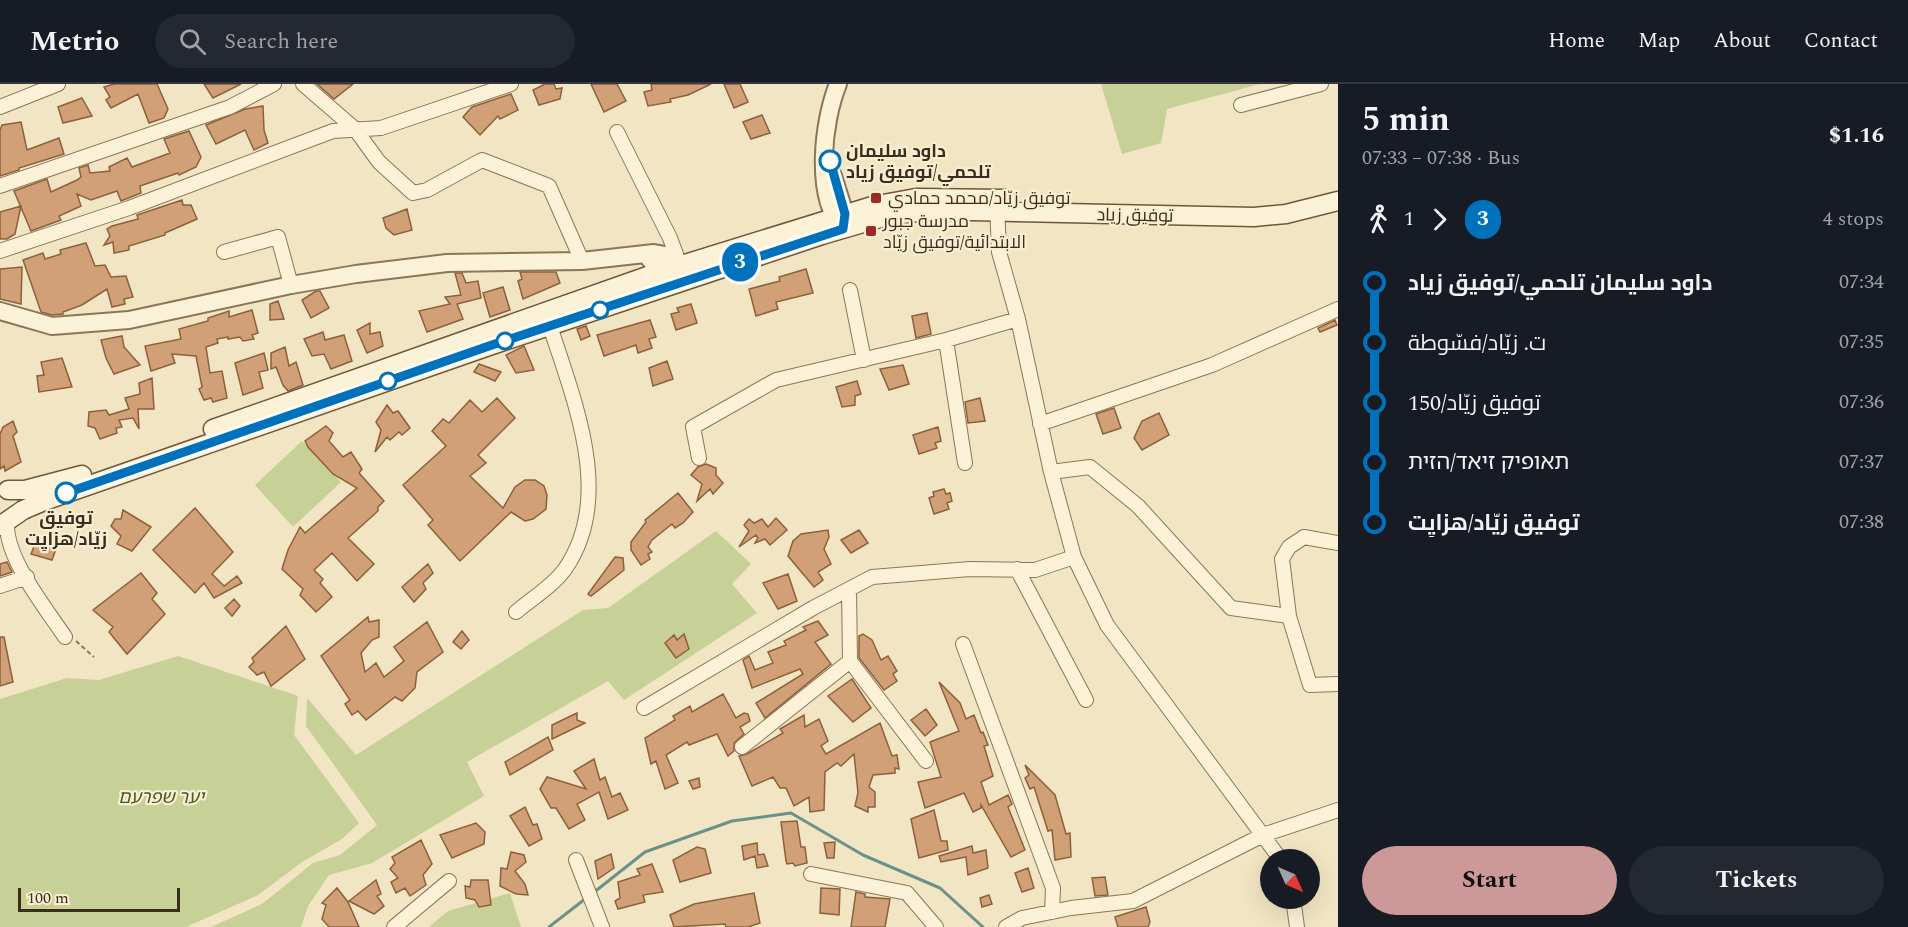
<!DOCTYPE html>
<meta charset="utf-8">
<style>
:root{--surface:#171b24;--page:#242831;--text:#f1f3f6;--muted:#9ea1a6;--line:#363941;--accent:#cc9898}
body{margin:0;font-family:Spectral,Cairo,"Noto Sans Hebrew",serif;background:var(--page);color:var(--text);height:100vh;display:flex;flex-direction:column;font-size:22px;white-space:nowrap}
*{box-sizing:border-box;margin:0}
p{font-size:20px;color:var(--muted)}
.icon{flex:none;width:33px;height:33px;fill:none;stroke:currentColor;stroke-width:2;stroke-linecap:round;stroke-linejoin:round}
.map{position:relative;flex:1;overflow:hidden}
.details{display:flex;flex-direction:column;background:var(--surface);width:570px}
.details>*{flex:none}
.badge{padding:0 12px;border-radius:20px;font-size:21px;line-height:39px}
.needle{width:39px;rotate:135deg}
.buttons{position:absolute;left:1260px;top:765px;display:grid;gap:12px}
.buttons a{display:grid;place-items:center;width:60px;height:60px;border-radius:50%;background:var(--surface);box-shadow:0 6px 24px #0002;font-size:30px}
.scale{position:absolute;left:18px;bottom:15px;width:162px;box-sizing:border-box;padding-left:6px;border:3px solid #3b2d1d;border-top:0;font-size:16px;line-height:21px;white-space:nowrap;color:#3b2d1d;-webkit-text-stroke:4px #f8efd3;paint-order:stroke}
.map>.badge{position:absolute;translate:-50% -50%;box-shadow:0 0 0 3px #fff}
.legs{display:flex;align-items:center;gap:9px;height:66px;padding:0 24px;font-size:20px}
.legs p{margin-inline-start:auto}
.headline{display:flex;align-items:center;justify-content:space-between;height:102px;padding:0 24px}
h1{font-size:33px;font-weight:700;line-height:45px}
.primary-button{display:flex;gap:12px;margin-top:auto;padding:12px 24px}
.primary-button a{flex:1;height:69px;border-radius:36px;background:var(--accent);color:#111;font-size:24px;font-weight:700;line-height:69px;text-align:center}
.primary-button a+a{background:var(--page);color:var(--text)}
ul{padding:0 24px;list-style:none}
li{display:flex;align-items:center;gap:21px;height:60px;font-size:22px}
li i{display:grid;place-items:center;width:9px;height:100%;margin:0 8px;background:currentColor}
li i::after{content:'';width:15px;height:15px;margin:-8px;border:4px solid;border-radius:50%;background:var(--surface)}
li p{margin-inline-start:auto}
li:first-child i{background:linear-gradient(#0000 50%,currentColor 0)}
li:last-child i{background:linear-gradient(currentColor 50%,#0000 0)}
header{display:flex;align-items:center;gap:36px;box-sizing:border-box;height:84px;padding:0 30px;background:var(--surface);border-bottom:2px solid var(--line)}
header strong{font-size:28px}
nav{display:flex;gap:33px;margin-inline-start:auto;font-size:21px}
.search{width:420px;height:54px;background:var(--page);display:flex;align-items:center;gap:15px;box-sizing:border-box;padding:0 21px;border-radius:33px;color:var(--muted);font-size:22px}
main{display:flex;flex:1;min-height:0}
.map>svg:first-child{display:block}
.green{fill:#c7d096}
.lines{fill:none;stroke-linecap:round;stroke-linejoin:round}
.stream{stroke:#6b928a;stroke-width:3}
.building{fill:#d1a076;stroke:#8d603c;stroke-width:1.5}
.minor-casing{stroke:#8c7658;stroke-width:16}
.tertiary-casing{stroke:#8c7658;stroke-width:20}
.secondary-casing{stroke:#6e573b;stroke-width:21}
.path{stroke:#8c7658;stroke-width:2;stroke-dasharray:4.5 3;stroke-linecap:butt}
.minor{stroke:#fbf2d7;stroke-width:14}
.tertiary{stroke:#fbf2d7;stroke-width:16}
.secondary{stroke:#fbf2d7;stroke-width:18}
.line-1-casing{stroke:#fff;stroke-width:14}
.line-1{stroke:#0072bc;stroke-width:9}
.stop-1-dot{fill:#fff;stroke:#0072bc;stroke-width:3}
.poi-dot{fill:#9f2924;stroke:#f8efd3;stroke-width:2}
.labels{text-anchor:middle;stroke-width:4.5;stroke-linejoin:round;paint-order:stroke}
.stop-label{font-size:18px;font-weight:bold;fill:#3b2d1d;stroke:#f8efd3;text-anchor:start}
.poi-label{font-size:18px;fill:#3b2d1d;stroke:#f8efd3;text-anchor:start}
.street-label{font-size:18px;fill:#3b2d1d;stroke:#f8efd3}
.park-label{font-size:18px;font-style:italic;fill:#495923;stroke:#f8efd3}
</style>
<header>
<strong>Metrio</strong>
<div class="search"><svg class="icon" aria-label="search" viewBox="0 0 24 24"><circle cx="10" cy="10" r="6"/><path d="M15 15l6 6"/></svg>Search here</div>
<nav><a>Home</a><a>Map</a><a>About</a><a>Contact</a></nav>
</header>
<main>
<div class="map">
<svg width="1338" height="843" viewBox="0 0 1338 843">
<rect width="100%" height="100%" fill="#f1e5c3"/>
<path class="green" d="M1101,0H1260L1167,25L1161,59L1122,70Z
M302,357L341,398L293,443L255,401Z
M716,447L751,480L732,500L757,529L624,616L608,597L467,678L484,712L372,779L329,791L308,822L301,843H211L262,820L313,779L340,771L377,741L306,642L307,614L356,671L583,526L608,524Z
M178,572L298,612L294,651L359,739L342,755L302,778L258,811L186,843H0V615L67,594L99,596Z
M510,809L521,843H429L448,827Z"/>
<g class="lines">
<path class="stream" d="M593,809L645,768L732,737L791,729L863,771L940,804L983,843
M549,843L585,815"/>
</g>
<path class="building" d="M114,0H157L168,25L164,34L149,39L138,10L111,24L106,16L110,13L104,3Z
M204,0H241L213,14Z
M317,0H353L334,15Z
M545,0H554L556,5L562,4L560,15L539,21L533,6Z
M591,0H617L626,17L604,28Z
M651,0H711L688,11L670,15L671,18L648,22L644,8L652,6Z
M724,0H740L748,18L734,24Z
M511,10L518,26L500,35L498,32L480,51L463,33L472,23Z
M82,14L92,32L63,39L58,23Z
M263,22L264,46L268,59L254,66L245,46L216,60L206,41L245,25Z
M762,31L770,49L751,55L743,38Z
M21,38L27,66L59,54L64,70L19,84V86L0,92V46L2,41Z
M189,47L201,73L196,83L179,91L178,89L140,102L141,109L121,117L117,107L91,116L77,110L81,122L59,132L61,136L31,147L14,107L47,95L51,108L77,96L81,93L79,84L88,81L90,89L110,87L109,83L127,74L132,83L170,69L164,55Z
M182,116L183,121H191L197,135L165,149V151L129,162V166L114,169L113,158L104,161L110,152L107,145L112,142L138,135L137,131Z
M21,122L15,150L7,155H0V128Z
M407,125L412,146L394,151L386,144L383,134Z
M86,159L95,182L105,181L111,193L126,192L133,213L124,215L125,220L112,223L107,205L82,221L63,228V230L52,231L41,228L23,176L43,169L45,175L61,170L60,166Z
M22,183L21,220L0,215V185Z
M806,185L813,209L776,218L778,225L756,232L749,205L780,197L779,193Z
M520,188H556L560,199L523,215L518,197L522,195Z
M455,189H462L466,199L478,197L481,214L457,220L463,235L427,248L419,227L450,220L445,213L461,211Z
M503,203L510,226L490,233L483,209Z
M316,207H320L329,224L311,234L302,216Z
M278,217L284,235L270,236V220Z
M691,220L697,239L676,246L671,230L679,228L677,224Z
M252,226L258,249L252,251L254,255L243,257L240,253L228,255V253L217,255L218,259L206,263L210,289L222,287L227,314L213,318L211,314L204,316L199,305L202,303L196,272L172,270L175,279L151,287L145,262L181,255L179,245L208,237V234L229,227V233Z
M927,229L931,250L916,254L912,232Z
M650,236L656,253L649,255L652,264L638,269L636,261L604,272L597,251Z
M1335,236L1337,241L1320,248L1318,244Z
M370,239V250L380,248L383,262L367,269L357,246Z
M586,242L590,252L581,256L577,245Z
M323,248L325,256L344,251L352,277L331,285L324,270L312,272L304,255Z
M122,252L124,263L140,281L114,290L106,274L101,256Z
M524,262L534,286L516,289L506,271Z
M285,263L289,282L296,278L303,301L288,307L283,301L276,283L271,285V269Z
M264,269L268,286L259,288L263,304L243,311L235,279Z
M62,274L72,303L39,308L37,292L44,291L41,278Z
M667,277L673,295L653,302L649,284Z
M479,280L501,288L495,297L474,288Z
M903,281L909,300L889,306L880,285Z
M152,294L154,325H138L139,345L133,334L119,336L122,343L116,344L117,349L100,355L95,344L88,342L89,328L106,326L109,331L129,325L125,314L140,310L139,299Z
M857,297L861,310L855,312V321L842,323L836,303Z
M497,314L515,334L478,371L486,379L470,392L503,424L515,403L525,396H535L544,402L547,411L546,425L533,435L525,437L511,428L460,477L428,441L433,436L403,401L446,362L432,347L443,335L449,339L470,316L482,328Z
M980,314L985,337L968,339L965,318Z
M387,321L393,329L398,327L410,344L402,351L399,348L390,356L387,353L375,368L381,346L376,338Z
M1114,324L1121,344L1103,350L1096,330Z
M1159,329L1169,351L1142,366L1134,354L1142,337Z
M13,337L17,348L13,352L21,378L5,387L4,382L0,385V350L3,343Z
M326,342L333,349L329,357L343,373L351,368L362,385L359,389L384,417L378,423V427L348,454L374,480L357,497L332,469L314,486L323,495L320,499L332,513L316,528L300,511L303,505L282,485L288,466L300,443L305,449L357,404L333,390L308,363L305,357Z
M938,343L941,357L935,359L937,364L919,370L913,351Z
M706,380L716,384V391L723,399L713,410L710,405L697,417L702,400L691,391L698,383Z
M944,405L946,410L950,409L952,417L947,419L949,425L934,430L929,414L934,412L933,408Z
M678,409L693,428L683,439L675,444L672,440L652,456L648,463L652,468L648,470L650,475L641,481L631,466V458L646,438L645,436Z
M195,424L233,468L212,490L224,502L237,492L242,499L214,514L204,499L195,509L153,466Z
M123,426L151,443L132,467L117,460L121,452L111,442L115,435H121Z
M776,434L787,446L770,461L765,455L755,459L758,454L756,451L739,463L749,447L744,441L749,435L754,439L762,435L768,443Z
M828,446L829,453L824,465L831,480L818,488L823,496L814,503L788,472L793,457L801,450Z
M859,446L868,459L851,469L841,456Z
M37,455L56,465L52,476L31,470Z
M615,473L623,474L624,486L591,512L588,510Z
M7,478L12,488L0,492V480Z
M428,480L433,489L423,499L426,505L414,518L402,503Z
M141,489L157,509L152,515L165,530L127,570L109,548L113,543L93,526Z
M788,490L797,517L778,525L763,499Z
M234,515L240,522L232,532L225,524Z
M368,533L369,538L379,536V553L372,556L361,569L365,588L376,579L384,593L404,577L394,563L427,538L443,568L417,588L415,604L402,617L395,613L366,636L358,627L352,631L345,620L350,616L321,572Z
M818,537L828,551L815,558L831,580L765,634L756,619L803,590L800,585L752,604L743,576L749,572L755,586L773,579L768,568L786,561L784,557L806,546L803,543Z
M286,542L305,575L271,602L264,588L257,591L249,583L254,578L252,574Z
M462,547L469,556L461,565L453,558Z
M684,550L689,565L676,574L665,559L674,551L677,556Z
M863,550L872,556L881,576L888,572L897,587L893,590L897,597L884,606L859,574V552Z
M0,553H4L13,598L0,602Z
M852,595L871,624L853,638L828,612Z
M939,598L960,619L966,635L974,631L981,649L983,648L988,661L984,662L993,692L981,698L989,721L1008,711L1012,720L1008,723L1025,766L1011,773L981,721V724L973,728L964,709L925,724L918,698L941,693L930,658L959,647Z
M723,610L736,634L744,629L748,630L750,637L740,643L744,650L734,659V667L728,672L717,650L689,661L687,658L666,671L678,699L665,705L656,677L651,680L645,654L675,636L673,632L690,622L692,628Z
M926,625L937,641L925,652L911,636Z
M577,629V636L585,639L552,655V641Z
M804,631L805,643L819,635L828,657L821,662L826,670L880,639L892,672L897,671L899,685L895,684V689L873,691L869,703L875,708V723H868V728L855,722L858,709L854,670L841,682L837,679L825,688L824,726L810,728L809,713L794,722L786,704H780L773,693L752,702L739,672L747,670L783,649L780,645Z
M548,653L553,666L510,691L505,678Z
M594,675L600,696L605,693L612,713L620,709L628,726L608,735L599,708L577,720L585,736L569,745L556,724H551L540,705L547,693L586,705L574,687Z
M1025,681L1055,711L1066,750L1070,749L1071,773L1055,776L1052,746L1048,747L1034,703L1030,705L1025,694L1029,691Z
M699,694L700,703L693,705L689,697Z
M525,723L533,741L537,740L542,755L529,762L510,732Z
M934,726L941,757H947L948,766L919,774L911,735Z
M797,737L801,763H805L807,779L795,782L793,779L787,780L786,777L781,738Z
M476,739L485,748L484,760L452,774L440,751Z
M421,756L432,780L423,791L426,801L410,812L405,804L396,809L391,798L398,794L390,785L395,779L392,773Z
M835,758L834,774H827L824,759Z
M757,759L758,771L764,770L768,782L757,784L755,772L744,776L742,762Z
M972,762L973,769L986,766L988,784L968,791L966,773L941,778L939,772Z
M697,763L705,765L711,789L680,798L673,776Z
M511,768L524,771L526,778L515,787L525,800L528,811L516,810L500,802L501,784L507,785Z
M611,770L614,784L598,795L595,777Z
M652,780L663,808L643,811L645,818L618,825L615,817L620,814L618,798L640,791L637,785Z
M1028,784L1034,804L1022,808L1015,789Z
M1105,793L1108,811L1095,812L1092,794Z
M376,796L381,810L377,812L384,822L374,830L349,817Z
M471,796H488L491,821L479,823L475,816L466,814L465,802L470,803Z
M337,804L348,818L359,843H329L322,835L326,821L322,819Z
M821,804L840,805L839,831L820,829Z
M856,808L865,810V813L890,815L885,843H851Z
M754,809L760,839L748,843H726L725,840L674,843L670,831L694,820Z
M989,811L992,820L982,823L980,814Z
M1146,823L1150,838L1148,843H1118L1115,833Z"/>
<g class="lines">
<g class="minor-casing">
<path id="minor" d="M303,0L355,45L379,78L413,109L427,106L482,76L549,102L582,177
M1241,21L1321,0
M0,23L58,0
M617,48L670,154L680,181
M0,102L230,23L274,0
M997,120L999,168L1018,235L1051,388L1074,473L1107,541L1281,776
M0,167L129,124L333,47L381,44L511,0
M224,168L278,153L291,201
M850,206L864,276
M946,256L965,379
M1040,340L1212,281L1338,225
M699,374L693,343L776,296L946,256L1018,235
M1051,388L1090,383L1138,422L1231,524L1289,532L1310,601L1338,600
M7,438C5,474 45,523 65,553
M1017,485L1086,616
M0,502L27,493
M849,505L850,577L926,677
M516,528C531,515 553,502 565,485C615,413 574,317 550,242
M1289,532L1282,475L1289,463L1304,453L1338,459
M963,560L1053,804L1052,828
M644,624L813,524L872,493L970,485L1035,486L1074,473
M742,663L850,577
M576,776L602,843
M811,790L907,809L936,843
M1293,814L1297,843
M394,843L449,797
M1006,843L1022,834L1071,824L1133,817L1263,751L1338,726"/>
</g>
<g class="tertiary-casing">
<path id="tertiary" d="M838,0C823,37 814,111 842,144
M833,92L845,130L843,142
M0,227L52,242L129,236L291,201L356,190L447,179L582,177L654,169L665,171L680,181L674,199L659,188L646,170"/>
</g>
<g class="secondary-casing">
<path id="secondary" d="M213,345L659,188L872,122L916,114L1006,115
M8,406H25L82,391
M0,442L23,426L44,417L489,262L822,151L887,132L924,127H970L1254,133L1286,130L1338,117"/>
</g>
<path class="path" d="M76,557L94,573"/>
<use href="#minor" class="minor"/>
<use href="#tertiary" class="tertiary"/>
<use href="#secondary" class="secondary"/>
</g>
<g class="lines">
<g class="line-1-casing">
<path id="line-1" d="M66,409L489,262L843,145L845,130L830,77"/>
</g>
<use href="#line-1" class="line-1"/>
</g>
<g class="stop-1-dot">
<circle cx="830" cy="77" r="10"/>
<circle cx="600" cy="226" r="8"/>
<circle cx="505" cy="257" r="8"/>
<circle cx="388" cy="297" r="8"/>
<circle cx="66" cy="409" r="10"/>
</g>
<g class="poi-dot">
<rect x="870" y="108" width="12" height="12" rx="3"/>
<rect x="865" y="141" width="12" height="12" rx="3"/>
</g>
<g class="labels">
<g class="stop-label">
<text x="846" y="73">داود سليمان<tspan x="846" dy="21">تلحمي/توفيق زياد</tspan></text>
<text x="66" y="440" text-anchor="middle">توفيق<tspan x="66" dy="21">زيّاد/هزايِت</tspan></text>
</g>
<g class="poi-label">
<text x="888" y="120">توفيق زيّاد/محمد حمادي</text>
<text x="883" y="143">مدرسة جبور<tspan x="883" dy="21">الابتدائية/توفيق زيّاد</tspan></text>
</g>
<g class="street-label">
<text transform="translate(1135 131) rotate(1)" y="6">توفيق زياد</text>
</g>
<g class="park-label">
<text x="161" y="719">יער שפרעם</text>
</g>
</g>
</svg>
<div class="buttons">
<a><svg class="needle" viewBox="-14 -14 28 28"><path d="M0-13l5 13h-10z" fill="#e53935"/><path d="M0 13l5-13h-10z" fill="#9ea1a6"/></svg></a>
</div>
<div class="scale">100 m</div>
<b class="badge" style="left:740px;top:178px;background:#0072bc;color:#fff">3</b>
</div>
<section class="details">
<div class="headline"><div><h1>5 min</h1><p>07:33 – 07:38 · Bus</p></div><b>$1.16</b></div>
<div class="legs"><svg class="icon" aria-label="walk" viewBox="0 0 24 24"><circle cx="13" cy="4" r="2"/><path d="M13 8l-2 6 4 7M11 14l-3 7M7 12l3-4h3l4 4"/></svg>1<svg class="icon" aria-label="forward" viewBox="0 0 24 24"><path d="M9 5l7 7-7 7"/></svg><b class="badge" style="background:#0072bc;color:#fff">3</b><p>4 stops</p></div>
<ul>
<li><i style="color:#0072bc"></i><b>داود سليمان تلحمي/توفيق زياد</b><p>07:34</p></li>
<li><i style="color:#0072bc"></i><span>ت. زيّاد/فسّوطة</span><p>07:35</p></li>
<li><i style="color:#0072bc"></i><span>توفيق زيّاد/150</span><p>07:36</p></li>
<li><i style="color:#0072bc"></i><span>תאופיק זיאד/הזית</span><p>07:37</p></li>
<li><i style="color:#0072bc"></i><b>توفيق زيّاد/هزايِت</b><p>07:38</p></li>
</ul>
<div class="primary-button"><a>Start</a><a>Tickets</a></div>
</section>
</main>
